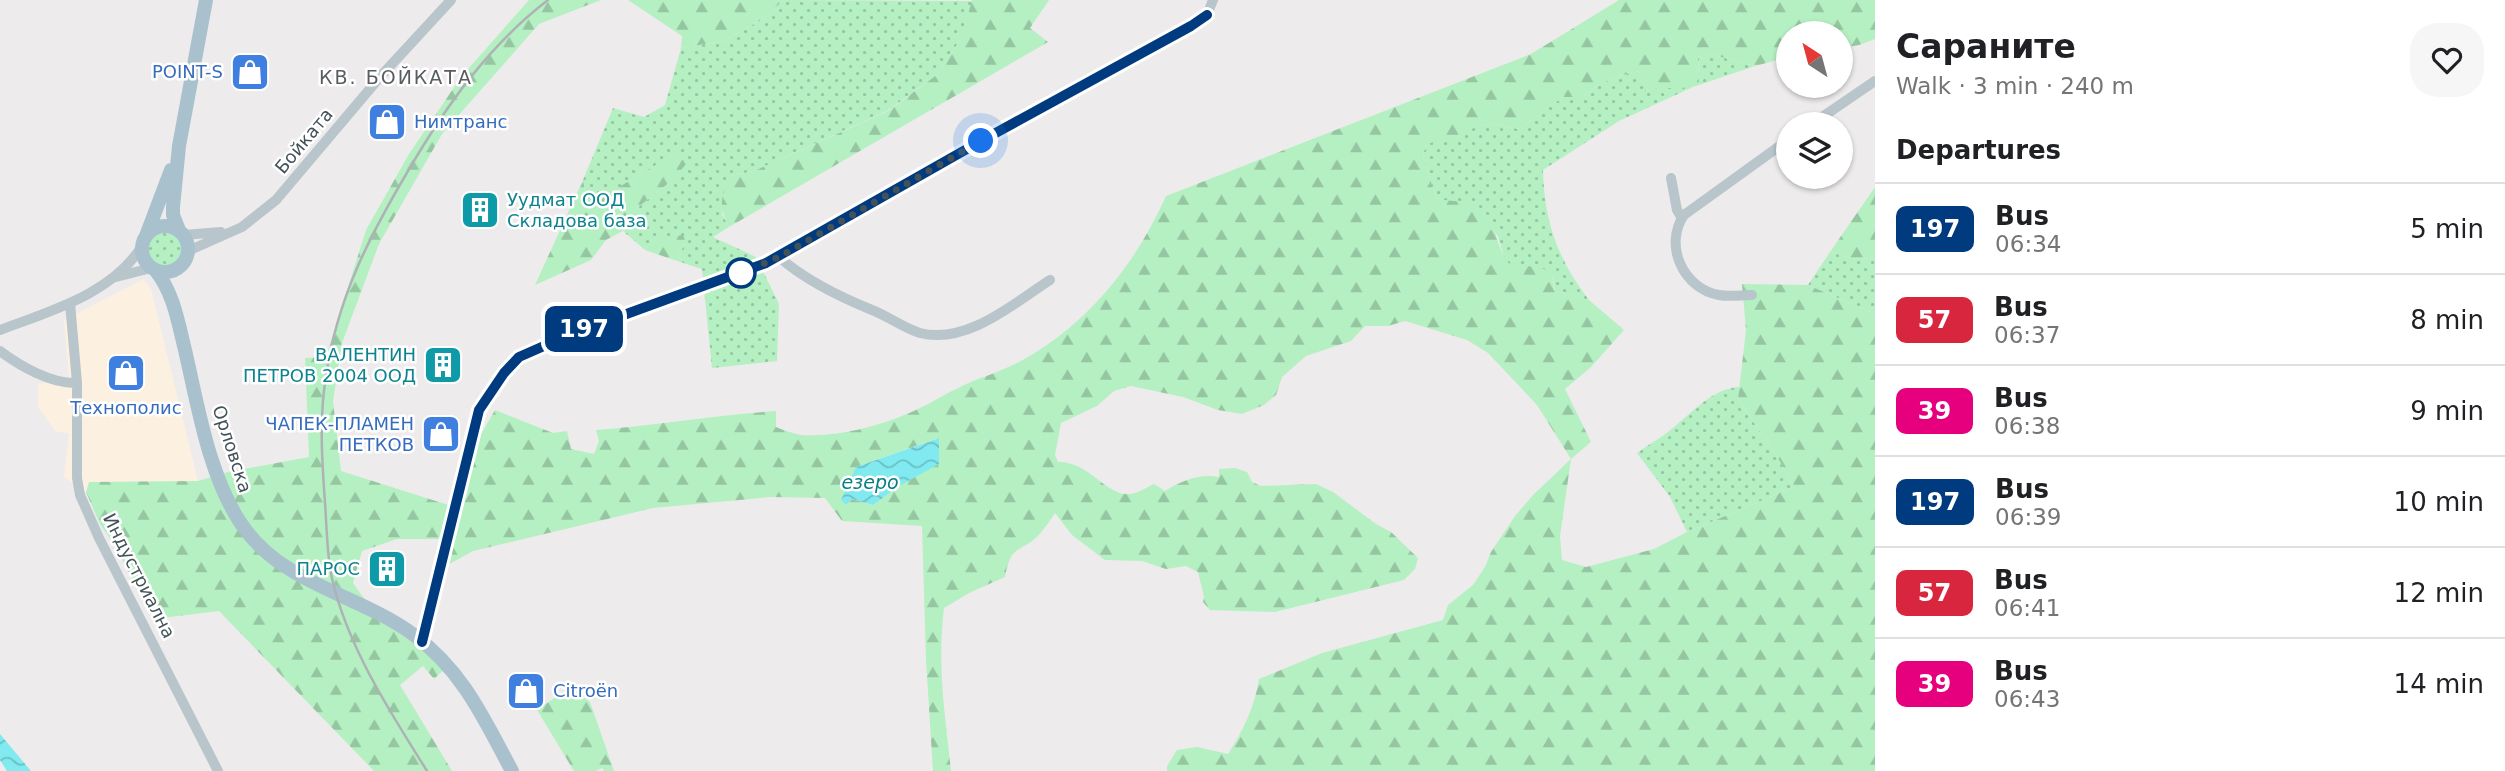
<!DOCTYPE html>
<meta charset="utf-8">
<style>
:root{--surface:#fff;--page:#f6f6f6;--text:#202124;--muted:#757577;--line:#e0e0e0}
body{margin:0;font-family:"DejaVu Sans",sans-serif;background:var(--page);color:var(--text);height:100vh;display:flex;flex-direction:column;font-size:26px;white-space:nowrap}
*{box-sizing:border-box;margin:0}
p{font-size:23px;color:var(--muted)}
.icon{flex:none;width:38px;height:38px;fill:none;stroke:currentColor;stroke-width:2;stroke-linecap:round;stroke-linejoin:round}
.map{position:relative;flex:1;overflow:hidden}
.side{display:flex;flex-direction:column;background:var(--surface);width:630px}
.side>*{flex:none}
.badge{padding:0 14px;border-radius:10px;font-size:24px;line-height:46px}
.needle{width:46px;rotate:324deg}
.controls{position:absolute;left:1776px;top:21px;display:grid;gap:14px}
.controls a{display:grid;place-items:center;width:77px;height:77px;border-radius:50%;background:var(--surface);box-shadow:0 2px 5px #0004;font-size:35px}
.you{position:absolute;width:35px;height:35px;margin:-18px;border:5px solid #fff;border-radius:50%;background:#1a73e8;box-shadow:0 0 0 10px #1a73e833}
.map>.badge{position:absolute;translate:-50% -50%;box-shadow:0 0 0 4px #fff}
h2{padding:0 21px;font-size:26px;line-height:63px}
.round{display:grid;place-items:center;flex:none;width:74px;height:74px;border-radius:28px;background:var(--page)}
.headline{display:flex;align-items:center;justify-content:space-between;height:119px;padding:0 21px}
h1{font-size:33px;font-weight:600;line-height:52px}
ul{padding:0;list-style:none}
li{display:flex;align-items:center;gap:21px;height:91px;padding:0 21px;border-top:2px solid var(--line)}
li div{flex:1}
li b{display:block;font-size:26px}
li em{font-style:normal}
li .badge{min-width:77px;font-weight:700;text-align:center}
main{display:flex;flex:1;min-height:0}
.map>svg:first-child{display:block}
.commercial{fill:#fcf0e1}
.grass{fill:url(#grass-dots)}
.forest{fill:url(#forest-firs);fill-rule:evenodd}
.water{fill:url(#water-waves)}
.lines{fill:none;stroke-linecap:round;stroke-linejoin:round}
.minor{stroke:#b8c6cc;stroke-width:10}
.major{stroke:#a9c1cd;stroke-width:14}
.rail{stroke:#adb2b6;stroke-width:2.5}
.line-casing{stroke:#fff;stroke-width:16}
.line{stroke:#003b80;stroke-width:10}
.walk{stroke:#435259;stroke-width:7;stroke-dasharray:0 12.6}
.stop-dot{fill:#fff;stroke:#003b80;stroke-width:3.5}
.labels{text-anchor:middle;stroke-width:5;stroke-linejoin:round;paint-order:stroke}
.shop-label{font-size:18px;fill:#366cbe;stroke:#fff;text-anchor:end}
.street-label{font-size:18px;fill:#435259;stroke:#fff}
.culture-label{font-size:18px;fill:#0d838f;stroke:#fff;text-anchor:end}
.neighbourhood-label{font-size:19px;letter-spacing:2px;fill:#585d61;stroke:#fff}
.water-label{font-size:19px;font-style:italic;fill:#087e84;stroke:#fff}
</style>
<main>
<div class="map">
<svg width="1875" height="771" viewBox="0 0 1875 771">
<defs>
<pattern id="grass-dots" width="8" height="8" patternUnits="userSpaceOnUse" patternTransform="scale(1.75)"><rect width="8" height="8" fill="#b5f0c2"/><path d="M2 2h.1M6 6h.1" fill="none" stroke="#95c5a1" stroke-width="1.8" stroke-linecap="round"/></pattern>
<pattern id="forest-firs" width="22" height="20" patternUnits="userSpaceOnUse" patternTransform="scale(1.75)"><rect width="22" height="20" fill="#b5f0c2"/><path d="M5 1l3.5 6h-7zM16 11l3.5 6h-7z" fill="#95c5a1"/></pattern>
<pattern id="water-waves" width="16" height="10" patternUnits="userSpaceOnUse" patternTransform="scale(1.75)"><rect width="16" height="10" fill="#80eaf0"/><path d="M0 5q4-4 8 0t8 0" fill="none" stroke="#6ac0c5"/></pattern>
</defs>
<rect width="100%" height="100%" fill="#eeebec"/>
<path class="commercial" d="M144,279L151,289L198,481L90,482L86,492L64,477L69,433L56,432L38,407V384L69,378L64,320Z"/>
<path class="grass" d="M783,0L973,1L962,37L938,74L887,111L754,171L730,176L722,214L729,227L713,237L756,257L779,304L777,361L712,368L702,269L683,263L678,255L686,243L652,239L645,250L623,231L630,227L637,208L670,182L676,153L609,194L590,200L586,198L583,180L613,108L644,117L665,105L681,48L723,41L765,18Z
M1710,54L1755,66L1699,85L1698,57Z
M1639,71L1646,91L1657,87H1693L1619,121L1543,170C1544,221 1558,260 1589,300L1555,291L1553,277L1525,266H1512L1505,261L1498,236L1470,203L1449,202L1436,198L1423,156L1426,143L1450,140L1477,126L1494,124L1519,129L1563,97H1583C1599,82 1617,76 1639,71Z
M147 249a18 18 0 1 1 36 0a18 18 0 1 1-36 0Z
M1830,252L1851,258L1875,259V314L1808,285Z
M1739,387L1738,399L1778,458L1794,487L1687,532L1670,497L1637,453C1649,444 1663,437 1674,427C1694,411 1712,389 1739,387Z"/>
<path class="forest" d="M529,0H601L539,24L442,134L379,244L342,343L333,401L341,471L461,509L480,436L495,410L553,433L567,431L571,449L594,454L599,441L596,430C657,425 716,415 776,411V427C784,430 793,434 802,435C841,437 885,425 920,408C933,402 945,394 958,388C978,378 1001,372 1021,361C1088,324 1135,265 1166,196L1531,54L1619,0H1875V39L1859,45L1841,48V33H1788V57L1755,66L1710,54L1698,57L1699,85C1682,91 1663,85 1645,91L1639,71C1617,76 1599,82 1583,97H1563L1519,129L1494,124L1477,126L1450,141L1426,143L1423,156L1436,198C1448,202 1459,200 1470,203C1499,211 1493,251 1512,266C1522,266 1545,265 1551,274C1554,278 1553,286 1555,291L1589,300L1624,330L1591,367L1565,389L1591,442L1571,459L1560,536L1562,560L1586,567L1654,549L1687,532L1794,487L1778,458L1738,399L1746,330L1742,284L1808,285L1875,314V771H1167V766L1177,750L1197,747L1228,754C1243,731 1255,706 1259,679L1322,653L1443,620L1448,605L1473,585L1485,567L1491,552L1515,516L1533,495L1571,459L1537,405L1488,353L1467,340L1405,321L1388,326H1365L1351,341L1306,356L1282,377L1276,395L1264,405L1242,414L1218,410L1183,397L1131,386L1114,391L1097,406L1061,423L1055,455L1058,462C1089,461 1105,495 1128,494C1136,494 1146,488 1154,484L1165,491C1180,481 1201,473 1219,477V469L1235,468L1247,472L1252,482L1261,486L1316,484L1333,492L1376,524L1391,532L1418,558L1415,569L1404,580L1275,612L1210,610L1203,602L1204,597L1198,572L1186,566L1166,569L1142,561L1105,560L1072,535L1055,513C1050,521 1044,529 1038,536C1018,554 1011,544 1005,577L971,592L944,608C937,667 945,713 951,771H933L926,660L922,526L842,521L825,498L771,497L653,508L473,551L444,567L442,539H397L362,551L353,583C380,623 409,639 447,667L434,679L423,666L400,685L452,771H374L219,611L153,619L115,546L100,524L86,492L89,482L198,481L228,472L309,457L305,358L326,357L366,230L409,154L461,77ZM938,438L899,486L873,505L851,499L856,467Z
M628,0H783L765,18L723,41L681,48L682,36Z
M972,0H1049L1030,28L1048,42L729,227C718,207 721,196 730,176L754,171L888,111L938,74L962,37Z
M688,152V162L670,182L637,208L630,227L606,240L591,260L535,285L583,180L586,197L590,200L609,193L676,153Z
M1875,187V259L1851,258L1830,252Z
M683,235L686,243L678,255L683,263L645,250L652,239Z
M570,687L590,702L614,771H604L602,768L596,771H574L537,710Z"/>
<path class="water" d="M939,438V464L899,486L873,505L852,499L846,505L841,500L856,467Z
M0,734L31,771H7L0,760Z"/>
<g class="lines">
<path class="minor" d="M1812,124L1875,81
M1671,178L1677,210L1682,218
M183,235L221,232
M188,251L242,227L276,200L380,77L451,0
M779,257C805,280 840,297 872,310C888,316 903,328 920,333C967,345 1014,303 1050,280
M116,277L151,268
M1752,295C1742,295 1730,297 1719,295C1684,289 1663,246 1684,215L1788,140
M70,303L77,383V478L80,495L99,538L218,771
M0,330C50,311 112,294 142,246
M0,351C20,366 51,384 77,383
M422,642L479,410L511,364L542,345L766,263L981,141L1200,21L1207,15L1213,0"/>
<path class="major" d="M142 249a23 23 0 1 1 46 0a23 23 0 1 1-46 0Z
M179,230L173,215V207L179,146L206,0
M146,236L171,170
M156,271C174,294 178,322 185,350C198,406 209,477 242,525C283,585 359,594 414,635C463,671 484,719 512,771"/>
<path class="rail" d="M427,771C391,713 352,654 334,587C327,560 327,531 325,503C322,461 319,418 326,376C337,299 369,237 408,171C446,106 488,46 548,0"/>
</g>
<g class="lines">
<g class="line-casing">
<path id="line" d="M422,642L479,410L504,373L519,357L569,335L766,263L981,141L1191,26L1207,15"/>
</g>
<use href="#line" class="line"/>
<path class="walk" d="M741,273L779,257L981,141"/>
</g>
<defs>
<g id="shop-square" transform="scale(2.0125)"><rect x="-9" y="-9" width="18" height="18" rx="4" fill="#3f7fe0" stroke="#fff"/><path d="M-5-2.5h2.3a2.7 3.5 0 0 1 5.4 0H5L5.5 6h-11ZM-1.5-2.5h3a1.5 2.3 0 0 0-3 0Z" fill="#fff"/></g>
<g id="building-square" transform="scale(2.0125)"><rect x="-9" y="-9" width="18" height="18" rx="4" fill="#0f9aa8" stroke="#fff"/><path d="M-4-6H4V6H1V3H-1V6H-4ZM-2.5-4.3h1.7v1.8h-1.7ZM.8-4.3h1.7v1.8H.8ZM-2.5-1h1.7V.8h-1.7ZM.8-1h1.7V.8H.8Z" fill="#fff"/></g>
</defs>
<g fill-rule="evenodd">
<use href="#shop-square" x="250" y="72"/>
<use href="#shop-square" x="387" y="122"/>
<use href="#building-square" x="480" y="210"/>
<use href="#building-square" x="443" y="365"/>
<use href="#shop-square" x="126" y="373"/>
<use href="#shop-square" x="441" y="434"/>
<use href="#building-square" x="387" y="569"/>
<use href="#shop-square" x="526" y="691"/>
</g>
<circle class="stop-dot" cx="741" cy="273" r="14"/>
<g class="labels">
<g class="shop-label">
<text x="223" y="78">POINT-S</text>
<text x="414" y="128" text-anchor="start">Нимтранс</text>
<text x="126" y="414" text-anchor="middle">Технополис</text>
<text x="414" y="430">ЧАПЕК-ПЛАМЕН<tspan x="414" dy="21">ПЕТКОВ</tspan></text>
<text x="553" y="697" text-anchor="start">Citroën</text>
</g>
<g class="street-label">
<text transform="translate(304 141) rotate(-50)" y="6">Бойката</text>
<text transform="translate(232 449) rotate(72)" y="6">Орловска</text>
<text transform="translate(139 576) rotate(63)" y="6">Индустриална</text>
</g>
<g class="culture-label">
<text x="507" y="206" text-anchor="start">Уудмат ООД<tspan x="507" dy="21">Складова база</tspan></text>
<text x="416" y="361">ВАЛЕНТИН<tspan x="416" dy="21">ПЕТРОВ 2004 ООД</tspan></text>
<text x="360" y="575">ПАРОС</text>
</g>
<g class="neighbourhood-label">
<text x="396" y="84">КВ. БОЙКАТА</text>
</g>
<g class="water-label">
<text x="870" y="489">езеро</text>
</g>
</g>
</svg>
<div class="controls">
<a><svg class="needle" viewBox="-14 -14 28 28"><path d="M0-13l5 13h-10z" fill="#e53935"/><path d="M0 13l5-13h-10z" fill="#757577"/></svg></a>
<a><svg class="icon" aria-label="layers" viewBox="0 0 24 24"><path d="M12 4l9 5-9 5-9-5zM3 14l9 5 9-5"/></svg></a>
</div>
<div class="you" style="left:981px;top:141px"></div>
<b class="badge" style="left:584px;top:329px;background:#003b80;color:#fff">197</b>
</div>
<section class="side">
<div class="headline"><div><h1>Сараните</h1><p>Walk · 3 min · 240 m</p></div><a class="round"><svg class="icon" aria-label="heart" viewBox="0 0 24 24"><path d="M12 20l-8-8c-3-5 5-10 8-4 3-6 11-1 8 4z"/></svg></a></div>
<h2>Departures</h2>
<ul>
<li><span class="badge" style="background:#003b80;color:#fff">197</span><div><b>Bus</b><p>06:34</p></div><em>5 min</em></li>
<li><span class="badge" style="background:#d7263d;color:#fff">57</span><div><b>Bus</b><p>06:37</p></div><em>8 min</em></li>
<li><span class="badge" style="background:#e6007e;color:#fff">39</span><div><b>Bus</b><p>06:38</p></div><em>9 min</em></li>
<li><span class="badge" style="background:#003b80;color:#fff">197</span><div><b>Bus</b><p>06:39</p></div><em>10 min</em></li>
<li><span class="badge" style="background:#d7263d;color:#fff">57</span><div><b>Bus</b><p>06:41</p></div><em>12 min</em></li>
<li><span class="badge" style="background:#e6007e;color:#fff">39</span><div><b>Bus</b><p>06:43</p></div><em>14 min</em></li>
</ul>
</section>
</main>
